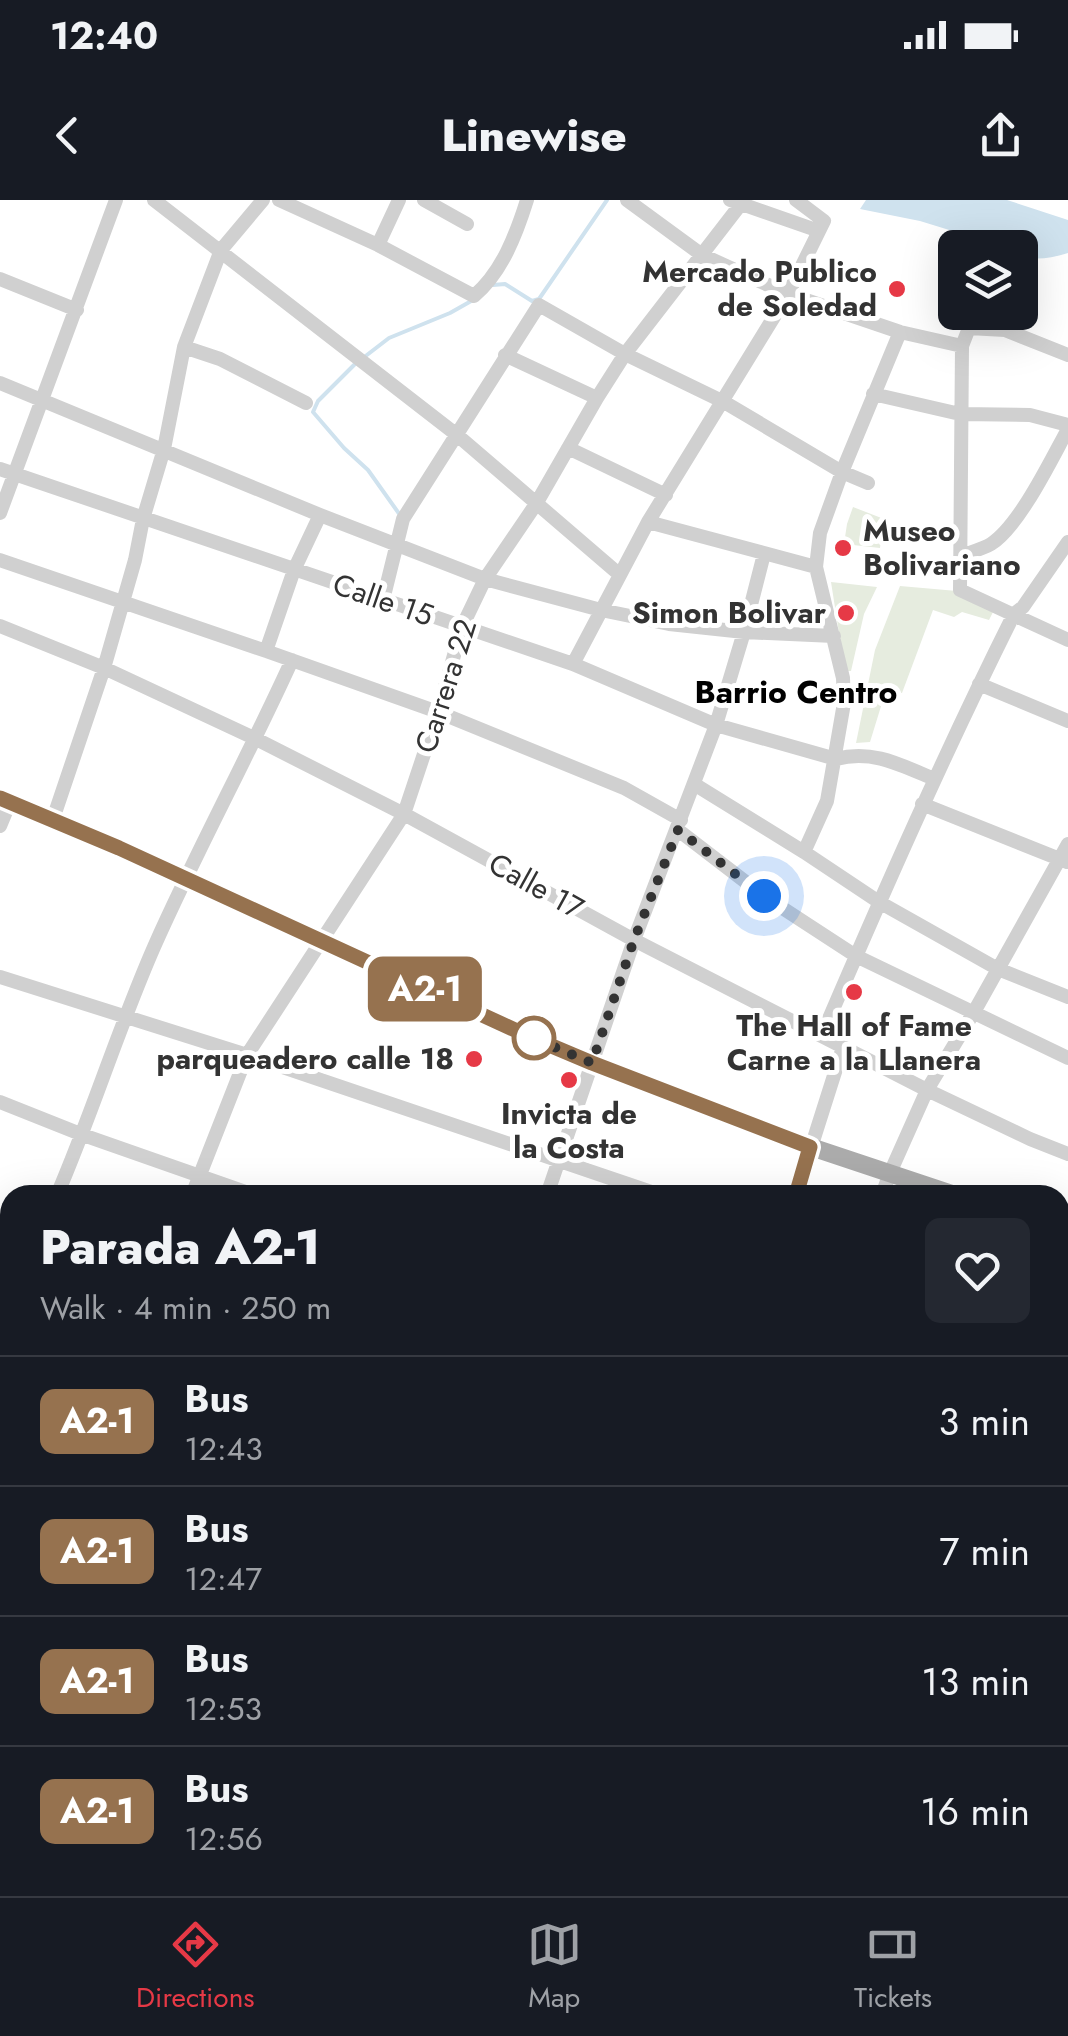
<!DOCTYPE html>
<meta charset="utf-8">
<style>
:root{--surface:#171b24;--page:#242831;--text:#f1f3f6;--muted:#9ea1a6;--line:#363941;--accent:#e63946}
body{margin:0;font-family:Jost,sans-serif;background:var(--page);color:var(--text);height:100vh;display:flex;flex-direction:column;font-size:38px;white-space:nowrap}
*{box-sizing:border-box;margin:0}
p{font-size:32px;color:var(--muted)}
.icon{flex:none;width:55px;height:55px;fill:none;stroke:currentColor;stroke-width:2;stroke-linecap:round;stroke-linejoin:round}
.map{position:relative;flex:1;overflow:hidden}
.details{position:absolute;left:0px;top:985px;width:1070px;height:712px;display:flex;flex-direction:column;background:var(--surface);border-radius:30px 30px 0 0;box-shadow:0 10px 40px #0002}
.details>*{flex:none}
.badge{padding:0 20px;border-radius:15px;font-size:35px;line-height:65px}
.controls{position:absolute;left:938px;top:30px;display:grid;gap:20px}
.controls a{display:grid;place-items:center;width:100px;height:100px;border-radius:15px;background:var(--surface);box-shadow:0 10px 40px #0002;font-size:50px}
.you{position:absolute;width:50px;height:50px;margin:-25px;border:8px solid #fff;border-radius:50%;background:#1a73e8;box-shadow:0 0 0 15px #1a73e833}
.map>.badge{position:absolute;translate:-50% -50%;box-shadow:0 0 0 5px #fff}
.round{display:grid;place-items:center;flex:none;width:105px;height:105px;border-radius:15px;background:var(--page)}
.headline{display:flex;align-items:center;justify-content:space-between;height:170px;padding:0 40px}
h1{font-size:48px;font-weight:800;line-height:75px}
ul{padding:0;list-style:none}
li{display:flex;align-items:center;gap:30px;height:130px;padding:0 40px;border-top:2px solid var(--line)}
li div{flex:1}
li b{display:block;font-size:38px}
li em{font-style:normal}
li .badge{min-width:110px;font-weight:700;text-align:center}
.status{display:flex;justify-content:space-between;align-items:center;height:70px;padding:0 50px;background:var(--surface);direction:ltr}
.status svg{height:28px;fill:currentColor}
header{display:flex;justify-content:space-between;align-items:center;height:130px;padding:0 40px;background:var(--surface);font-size:45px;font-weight:800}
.tab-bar{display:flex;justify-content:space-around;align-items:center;height:140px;border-top:2px solid var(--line);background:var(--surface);font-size:28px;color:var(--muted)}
.tab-bar a{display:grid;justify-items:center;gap:5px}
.tab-bar .on{color:var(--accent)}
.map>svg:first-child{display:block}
.green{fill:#e6ecdf}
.water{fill:#cfe2ee}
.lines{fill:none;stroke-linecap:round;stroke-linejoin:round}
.stream{stroke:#cfe2ee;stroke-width:4}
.minor{stroke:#d0d0d0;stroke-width:14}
.major{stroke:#ababab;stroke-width:18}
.line-casing{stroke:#fff;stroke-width:22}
.line{stroke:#96724f;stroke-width:15}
.walk{stroke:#333;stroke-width:10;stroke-dasharray:0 18}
.poi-dot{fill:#e63946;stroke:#fff;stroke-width:4}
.stop-dot{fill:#fff;stroke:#96724f;stroke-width:5}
.labels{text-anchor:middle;stroke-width:10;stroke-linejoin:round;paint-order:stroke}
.poi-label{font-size:30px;font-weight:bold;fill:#333;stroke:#fff;text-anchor:end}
.street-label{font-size:30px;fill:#333;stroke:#fff}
.neighbourhood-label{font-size:32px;font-weight:bold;fill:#000;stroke:#fff}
</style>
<div class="status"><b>12:40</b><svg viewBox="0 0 49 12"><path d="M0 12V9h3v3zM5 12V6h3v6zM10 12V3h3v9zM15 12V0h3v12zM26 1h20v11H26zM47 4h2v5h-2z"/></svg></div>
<header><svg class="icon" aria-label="back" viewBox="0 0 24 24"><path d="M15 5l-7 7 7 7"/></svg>Linewise<svg class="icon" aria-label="share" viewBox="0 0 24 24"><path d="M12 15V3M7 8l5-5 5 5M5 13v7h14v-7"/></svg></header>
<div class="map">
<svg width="1068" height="1696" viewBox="0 0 1068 1696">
<rect width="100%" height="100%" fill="#fff"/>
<path class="green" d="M853,307L884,319L880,348L844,344L847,324Z
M831,382L877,387L864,414L851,471H845Z
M900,386L957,391L995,408L989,420L962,412L954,417L933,410L902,493L886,490L870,542L856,543L875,450Z"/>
<path class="water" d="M866,0H1007L1068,20V53C1053,58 1035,61 1020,56V48L1003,47L981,35L959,33L920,21L860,9Z"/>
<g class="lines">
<path class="stream" d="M493,85L505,84L532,101L539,99L607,0
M363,158L389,138L450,113L473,100
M355,164L318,201L313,212L344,248L368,270L400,315"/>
<path class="minor" d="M154,0L457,235L620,375
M279,0L378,45L474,96C502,72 516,35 527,0
M424,0L467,24
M627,0L702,55L788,94L900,132L962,146
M730,0L819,31
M378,45L399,0
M0,79L77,110
M184,147L220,159L306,203
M505,155L597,198
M1068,155L1005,130L969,128L962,146L960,390L1068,440
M0,183L320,315L485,379L601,410L669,424L744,432L834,436
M873,194L960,214L1030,215L1068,225
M568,248L666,295
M0,269L573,464L716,525L836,559C872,549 901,565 934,579
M0,313L116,0
M648,322L816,367
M961,356C971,352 982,349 991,344C1020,325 1051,260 1068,229
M0,360L266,451L438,512L624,588L681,620
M383,400L403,319L539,105L625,154L724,202L842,272L868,283
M0,426L104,468L256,539L404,614L634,740L927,890L1030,939L1068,954
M266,451L294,370L320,315
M573,464L648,322L788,94L824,21L796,0
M979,484L1068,521
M694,584L804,652L879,702L998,769L1068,797
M922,604L1067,662
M53,619L104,468L135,360L143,319L164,249L184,147L221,50L263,0
M0,626L10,602
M678,630L764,696L856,756L1068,858
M804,652L827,601L844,503L843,478L816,367L820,333L842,272L900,132
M0,777L247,855L660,995
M822,835C883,693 945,552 1014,414L1023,407L1068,342
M0,902L83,935L254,995
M57,995C92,914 118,829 154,747C197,650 248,557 292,460
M192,995L247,855L404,614L438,512L462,427L485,379L536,304L597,198L625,154L744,0
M547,995L634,740L716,525L744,432L764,354
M796,995L843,847
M882,995L890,973L927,890L974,812L1068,644
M0,1038L10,1041
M0,1131L10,1106
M1060,1139L1068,1142
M0,1202L10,1205
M1060,1260L1068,1233
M1060,1295L1068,1298
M0,1414L10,1417
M1060,1458L1068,1461
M0,1558L10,1560
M1060,1594L1068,1597
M0,1669L10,1670
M74,1688L77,1696
M189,1688L190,1696
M575,1688L601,1696
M907,1688L935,1696
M329,1696L332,1688
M700,1696L703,1688"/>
<path class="major" d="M0,598L53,619L591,863L805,945L955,995
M1060,1030L1068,1033"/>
</g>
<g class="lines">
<g class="line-casing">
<path id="line" d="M0,598L119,648L528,836L592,863L810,947L796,995"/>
</g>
<use href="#line" class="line"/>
<path class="walk" d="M534,838L528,836L592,863L634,740L678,630L764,696"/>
</g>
<g class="poi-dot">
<circle cx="897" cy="89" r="10"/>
<circle cx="843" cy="348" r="10"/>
<circle cx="846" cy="413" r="10"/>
<circle cx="854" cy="792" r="10"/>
<circle cx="474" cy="859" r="10"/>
<circle cx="569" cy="880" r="10"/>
</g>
<circle class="stop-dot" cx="534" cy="838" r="20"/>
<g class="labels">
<g class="poi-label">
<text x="877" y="82">Mercado Publico<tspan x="877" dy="34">de Soledad</tspan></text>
<text x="863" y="341" text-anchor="start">Museo<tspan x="863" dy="34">Bolivariano</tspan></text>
<text x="826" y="423">Simon Bolivar</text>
<text x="854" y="836" text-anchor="middle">The Hall of Fame<tspan x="854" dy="34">Carne a la Llanera</tspan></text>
<text x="454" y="869">parqueadero calle 18</text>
<text x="569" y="924" text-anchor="middle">Invicta de<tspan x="569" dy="34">la Costa</tspan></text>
</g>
<g class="street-label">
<text transform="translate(383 400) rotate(19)" y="10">Calle 15</text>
<text transform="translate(446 486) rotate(-72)" y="10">Carrera 22</text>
<text transform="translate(536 686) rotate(29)" y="10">Calle 17</text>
</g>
<g class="neighbourhood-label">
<text x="796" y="503">Barrio Centro</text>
</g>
</g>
</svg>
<div class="controls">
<a><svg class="icon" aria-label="layers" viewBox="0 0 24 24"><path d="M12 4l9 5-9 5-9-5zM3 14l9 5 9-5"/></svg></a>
</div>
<div class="you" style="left:764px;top:696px"></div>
<b class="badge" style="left:425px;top:789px;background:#96724f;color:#fff">A2-1</b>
<section class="details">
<div class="headline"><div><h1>Parada A2-1</h1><p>Walk · 4 min · 250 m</p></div><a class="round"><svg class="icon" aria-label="heart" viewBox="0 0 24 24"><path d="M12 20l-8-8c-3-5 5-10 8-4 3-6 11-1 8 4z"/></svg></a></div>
<ul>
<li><span class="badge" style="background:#96724f;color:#fff">A2-1</span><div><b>Bus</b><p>12:43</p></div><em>3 min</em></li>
<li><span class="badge" style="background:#96724f;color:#fff">A2-1</span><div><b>Bus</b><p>12:47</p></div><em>7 min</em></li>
<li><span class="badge" style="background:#96724f;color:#fff">A2-1</span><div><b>Bus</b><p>12:53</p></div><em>13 min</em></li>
<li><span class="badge" style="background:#96724f;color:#fff">A2-1</span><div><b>Bus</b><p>12:56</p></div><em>16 min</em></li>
</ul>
</section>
</div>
<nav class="tab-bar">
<a class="on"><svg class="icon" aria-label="directions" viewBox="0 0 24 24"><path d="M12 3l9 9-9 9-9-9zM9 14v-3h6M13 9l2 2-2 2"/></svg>Directions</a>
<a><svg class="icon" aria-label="map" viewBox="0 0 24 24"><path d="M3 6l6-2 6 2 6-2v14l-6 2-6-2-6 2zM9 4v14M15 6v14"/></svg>Map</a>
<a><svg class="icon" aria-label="tickets" viewBox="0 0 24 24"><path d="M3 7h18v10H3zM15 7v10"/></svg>Tickets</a>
</nav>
